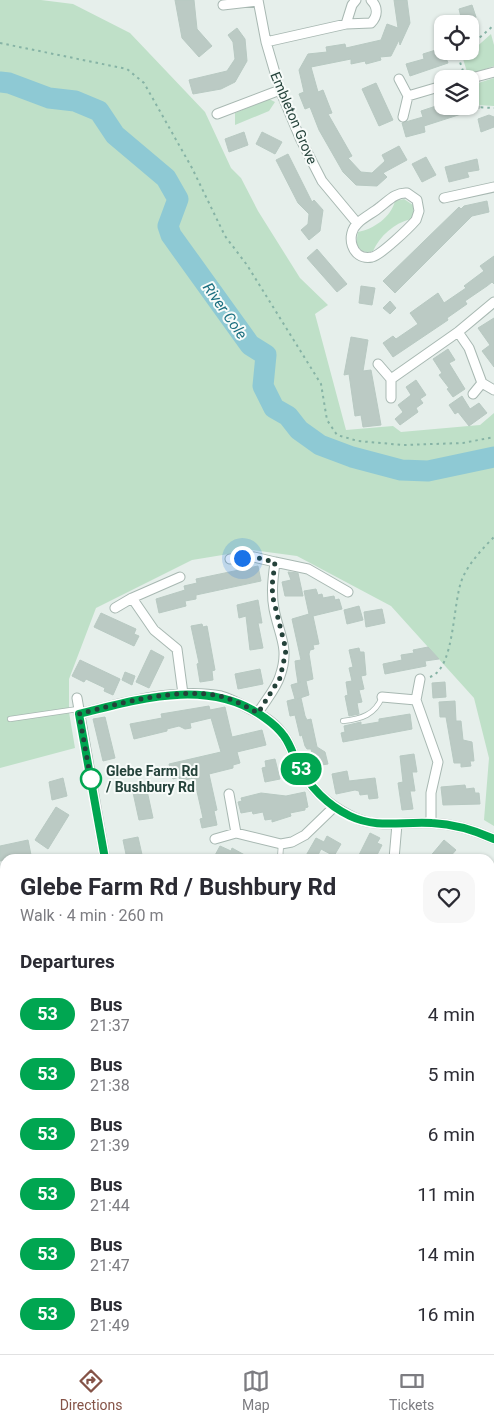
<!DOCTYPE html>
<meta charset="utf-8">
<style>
:root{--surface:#fff;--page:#f7f7f7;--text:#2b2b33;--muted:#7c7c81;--line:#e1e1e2;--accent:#855347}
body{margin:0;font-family:Roboto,sans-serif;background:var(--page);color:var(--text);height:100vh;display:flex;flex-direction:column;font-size:19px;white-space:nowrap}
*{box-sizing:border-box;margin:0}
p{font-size:16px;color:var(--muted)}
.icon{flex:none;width:28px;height:28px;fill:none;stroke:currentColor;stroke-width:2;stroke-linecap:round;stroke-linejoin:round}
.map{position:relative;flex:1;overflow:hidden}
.panel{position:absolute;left:0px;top:854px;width:495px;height:501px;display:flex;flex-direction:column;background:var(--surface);border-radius:15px 15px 0 0;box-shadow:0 1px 4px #0004}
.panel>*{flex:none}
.badge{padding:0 10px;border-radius:16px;font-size:18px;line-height:32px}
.fabs{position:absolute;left:434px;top:15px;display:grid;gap:10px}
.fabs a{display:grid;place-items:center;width:45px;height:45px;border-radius:10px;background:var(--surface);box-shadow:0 1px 4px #0004;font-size:25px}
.you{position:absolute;width:25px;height:25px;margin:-12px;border:4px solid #fff;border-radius:50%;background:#1a73e8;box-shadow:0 0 0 8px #1a73e833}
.map>.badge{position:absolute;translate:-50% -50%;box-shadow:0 0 0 2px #fff}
h2{padding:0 20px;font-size:19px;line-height:45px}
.round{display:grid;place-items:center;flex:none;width:52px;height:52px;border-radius:15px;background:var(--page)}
.summary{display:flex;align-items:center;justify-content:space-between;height:85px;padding:0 20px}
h1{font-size:24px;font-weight:700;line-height:38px}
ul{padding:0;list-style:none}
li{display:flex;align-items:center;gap:15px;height:60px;padding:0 20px}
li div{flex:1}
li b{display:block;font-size:19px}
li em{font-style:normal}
li .badge{min-width:55px;font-weight:700;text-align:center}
.menu{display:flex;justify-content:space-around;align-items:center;height:70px;border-top:1px solid var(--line);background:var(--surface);font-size:14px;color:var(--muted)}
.menu a{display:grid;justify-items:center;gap:2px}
.menu .selected{color:var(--accent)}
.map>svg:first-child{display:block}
.green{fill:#bfe0c8}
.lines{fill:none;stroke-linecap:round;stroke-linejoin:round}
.river{stroke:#8ec9d4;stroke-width:21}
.building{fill:#bbcac4;stroke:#b8c9c2}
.service-casing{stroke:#a8b8b2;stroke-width:6}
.minor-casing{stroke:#a8b8b2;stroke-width:11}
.path{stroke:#86b3a5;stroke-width:2;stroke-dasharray:2.5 4;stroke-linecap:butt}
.service{stroke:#fff;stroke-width:4.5}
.minor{stroke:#fff;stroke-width:9}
.line-casing{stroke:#fff;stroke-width:11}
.line{stroke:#00a651;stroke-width:8}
.walk{stroke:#24423a;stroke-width:5;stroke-dasharray:0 9}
.stop-dot{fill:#fff;stroke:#00a651;stroke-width:2.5}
.labels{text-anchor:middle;stroke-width:4;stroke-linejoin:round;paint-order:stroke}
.street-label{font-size:14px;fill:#24423a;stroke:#f7fbf9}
.stop-label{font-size:14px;font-weight:bold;fill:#24423a;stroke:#f7fbf9;text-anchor:start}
.water-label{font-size:15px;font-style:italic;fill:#1c6f80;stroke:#f7fbf9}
</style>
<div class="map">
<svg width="494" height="1354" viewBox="0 0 494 1354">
<rect width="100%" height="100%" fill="#e6efeb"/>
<path class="green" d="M0,0H41L73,4L130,33L205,112L231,168L241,178L258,211L300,278L328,305L315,314L346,430L393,426L401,432L480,425L494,413V826L484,820L489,758L474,698L391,606L297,556L253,550L192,560L96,608L69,679V712L75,748L0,768Z
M491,34L494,45V66L468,75L463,59Z
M494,78V106L477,105L472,85Z
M269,99L275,102L269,111L235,125V113Z
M404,199L413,205L414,213L411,219C394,223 380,236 373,251C365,253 361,252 356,244L358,232C374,229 391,217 395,201Z
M490,1254L494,1256V1354H436L433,1350H490Z
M184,1350H237L238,1354H184Z"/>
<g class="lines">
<path class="river" d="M0,82L9,83L49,98L75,101L99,111L115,135L166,178L178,199L168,226L171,235L250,345L266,355L263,386L274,408L288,416L299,430L320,445L352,457L401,470L428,471L494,457"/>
</g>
<path class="building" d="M175,0H194L197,29L212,46L199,57L182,38Z
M394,0H407L410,23L400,45L399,40L391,56L380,57L381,60L366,64L365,61L351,64V59L311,67L318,92L323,90L332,113L328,114L352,156L348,158L361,172L372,173L385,161L382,155L399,146L407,160L383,173L387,177L377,186L356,185L343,172L319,130L310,107L305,109L299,94L304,92L299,70L308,54L327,52L326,47L345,44L346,48L381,40L387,24L398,28Z
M472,5L476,17L473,24H458L461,17L459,9Z
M237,28L245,39L247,61L235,82L221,89L193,94L189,80L227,71L235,59L233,42L228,35Z
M442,48L448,63L410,76L406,64L424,59L423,54Z
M376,83L393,120L379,126L362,89Z
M442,104V106H480V108L424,126L425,132L406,137L402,123L423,117L421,111Z
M489,115L494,117V127L481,132L478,119Z
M244,132L248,145L229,152L225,139Z
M262,132L282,142L275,154L256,144Z
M288,154L312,202L314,200L323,210L320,231L309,240L301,230L308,224L309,214L298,203L276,160Z
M426,157L436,175L422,182L412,164Z
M477,159L479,170L467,172L469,177L449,182L445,167Z
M487,201L489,212L472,216L395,293L383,281L459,207L461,209L464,206Z
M317,249L347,284L337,292L307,258Z
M494,256V284L492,282L487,286L465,301L467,304L447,318L448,320L393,357L383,343L393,336L396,339L418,324L410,313L438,293L444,303L466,288L464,286L484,271L480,266Z
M361,286L375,288L372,305L359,303Z
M390,301L396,308L390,314L383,308Z
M494,318V367L482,351L490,345L478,328Z
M351,337L368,340L363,371L371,370L381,425L363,427L361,415L355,416L349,374L344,375Z
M448,349L455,360L449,363L465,389L453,397L447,389L449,388L439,375L442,373L433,359Z
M416,380L426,395L420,399L423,403L416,408L418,412L400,425L395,419L403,412L398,405L411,395L406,387Z
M462,396L470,409L479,403L487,413L469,426L458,412L455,414L449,405Z
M258,566L261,581L196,595V599L185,601L186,606L159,613L156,599L185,590L184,586L197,583L196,579Z
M288,572L298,573L303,596H285L282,582L291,580Z
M316,589L318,595L322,594L323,598L334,596L335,600L339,599L342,609L313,616L319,644L313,645L314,649L310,650L309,654L313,679L306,681L309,695L297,699L301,698L305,716L307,720L311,719L317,747L325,752L328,764L315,766L311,749H307L305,746L302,735L300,736L295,715L290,716L287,701L295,699L291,685L301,682L298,683L296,670L295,661L301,660L292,619L309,614L304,591Z
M258,600L262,623H258L263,648L250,650L246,616L239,618L237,605Z
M359,606L363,620L347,624L344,610Z
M382,609L385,623L366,627L364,612Z
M101,613L136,629L134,634L139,636L134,646L94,627Z
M202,624L203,627L207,626L215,670L212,671L213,680L200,682L197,664L199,663L191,626Z
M428,647L439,659L425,661L426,666L385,674L383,664L402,660L401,655L414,653L413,650Z
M359,648L360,652H364L366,675L361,676L364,689L359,690L362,702L357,703L359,714L349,716L345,696L348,695L346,682L352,681L349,668L353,667L349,650Z
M151,650L164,657L149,688L136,682Z
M80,660L120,679L113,695L104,691L105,688L86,679L84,682L72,676Z
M260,669L263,684L238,689L235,674Z
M125,672L135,676L132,685L122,680Z
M445,682L446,697L433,698L432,683Z
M455,701L456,721H461L463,740L472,742L474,761H470L471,766L461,767V763H454L446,717H440L439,702Z
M209,706L210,710L225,707L232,737L262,730L266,745L237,752L240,763L233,765V768L209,774L217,810L214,811L217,825L202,828L200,819L203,818L194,778L180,781L179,777L173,779L169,764L221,752L211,718L190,723L191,728L185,729L179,726L167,729V731L134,739L130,724L162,718L161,714Z
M410,714L412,729L343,742L341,733L345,732L344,726L361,722V725L379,722V719Z
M105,717L115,758L103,761L93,719Z
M414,754L417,772H412L415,791H410L413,809L402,810L398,783L403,782L400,756Z
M275,759L280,779L265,782L262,768L266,767L265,761Z
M347,771L349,781L375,778L378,798L369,799L368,794L360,795L359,791L355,790L336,794L332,774Z
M63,778L67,796L52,800L49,782Z
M465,785L466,789L474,788L475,793H479L480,804L443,805L441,787Z
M146,786L153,818L139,820L132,788Z
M305,792L308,807L305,808V810L290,813L291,816L272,822V819L265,820L263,812L253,814L252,811L241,813L238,802L242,801L241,798L261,793L286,796Z
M56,807L69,815L48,849L35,840Z
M370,833L380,838L377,843L382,845L375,859H357Z
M327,836L341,844L334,856L321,849L316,859H304L316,838L324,842Z
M138,837L143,859H127L123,840Z
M28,840L31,855L0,861V846Z
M444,840L456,850L448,859H428Z
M220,846L231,851L232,848L252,859H213Z"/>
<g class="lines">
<g class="service-casing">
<path id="service" d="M10,719L78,709
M343,721C361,719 375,715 382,697
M280,859L281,844"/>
</g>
<g class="minor-casing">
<path id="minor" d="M258,0L266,42L280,90L300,138L322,181L357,223
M223,5L258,1
M346,24L352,5L356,0
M266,42L346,24L371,23C378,16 378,7 371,0
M399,79L408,96L403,117
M468,79L494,72
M408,96L442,86
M217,114L280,90
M407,193L417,200L419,211L416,220C409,228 381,255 372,257C351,261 345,234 358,223C364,217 373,213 380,207C388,201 396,192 407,193Z
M444,198L494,187
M458,332L469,348L482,383L473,394
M378,364L391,379L458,332L494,302
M391,379V398
M482,383L494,390
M230,559L254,557L275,562
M132,598L154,630L177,649L183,694
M115,608L132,598L180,577
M420,679L416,700L438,762L431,793V823
M382,697L416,700
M77,698L105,859
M258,713C265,701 276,689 280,676C290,648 279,635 274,609C271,593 273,578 275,562L308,569L348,592
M79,714C121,703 178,687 221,696C232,699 242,705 252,710C264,716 277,725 284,736C290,744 293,754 297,763C310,789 328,805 353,817C378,829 406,821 432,823C454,824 474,830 494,839
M229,794L236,833
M215,839L236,833L281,844L292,842L305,835L333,808
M394,859L397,824
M0,888L5,887
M490,1121L494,1123
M490,1248L494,1249
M0,1309L5,1312
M104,1350L125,1354
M242,1350L243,1354
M425,1350L428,1354
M177,1354L178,1350
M316,1354L362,1350"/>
</g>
<path class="path" d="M0,43L127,69L144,83L192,168L225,236L247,265L321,384L327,420L337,435L358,441L403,445L463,443L494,437
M470,46L494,25
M463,71L458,56L464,51
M470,95L474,107L494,108
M430,677C456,668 452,600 463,577C470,562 483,548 494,537"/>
<use href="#service" class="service"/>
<use href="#minor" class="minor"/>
</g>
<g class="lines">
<g class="line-casing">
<path id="line" d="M105,859L79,714C139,699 210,677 265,718C272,723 279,729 284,736C290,744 293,754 297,763C309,786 327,805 350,816C377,829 403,821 432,823C454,824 474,830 494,839"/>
</g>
<use href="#line" class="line"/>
<path class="walk" d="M91,779L92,786L79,714C120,703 182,686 223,697C235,700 247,707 258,713L280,678L284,660L286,650L273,598L272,586L275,562L254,557L242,558"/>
</g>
<circle class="stop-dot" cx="91" cy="779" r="10"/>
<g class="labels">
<g class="street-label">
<text transform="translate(294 118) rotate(67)" y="5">Embleton Grove</text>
</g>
<g class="stop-label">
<text x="106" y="776">Glebe Farm Rd<tspan x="106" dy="16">/ Bushbury Rd</tspan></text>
</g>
<g class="water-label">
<text transform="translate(225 311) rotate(55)" y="5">River Cole</text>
</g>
</g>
</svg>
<div class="fabs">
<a><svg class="icon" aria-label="locate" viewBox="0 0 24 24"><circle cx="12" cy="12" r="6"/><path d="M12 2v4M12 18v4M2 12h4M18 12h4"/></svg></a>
<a><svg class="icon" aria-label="layers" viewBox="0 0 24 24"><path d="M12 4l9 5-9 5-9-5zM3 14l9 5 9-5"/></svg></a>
</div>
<div class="you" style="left:242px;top:558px"></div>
<b class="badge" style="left:301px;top:769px;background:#00a651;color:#fff">53</b>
<section class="panel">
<div class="summary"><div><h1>Glebe Farm Rd / Bushbury Rd</h1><p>Walk · 4 min · 260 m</p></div><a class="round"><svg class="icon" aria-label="heart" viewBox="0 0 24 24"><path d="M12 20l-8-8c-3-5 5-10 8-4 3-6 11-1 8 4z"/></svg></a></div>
<h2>Departures</h2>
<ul>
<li><span class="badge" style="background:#00a651;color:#fff">53</span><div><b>Bus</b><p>21:37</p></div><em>4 min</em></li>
<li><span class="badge" style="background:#00a651;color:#fff">53</span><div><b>Bus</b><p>21:38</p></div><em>5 min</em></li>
<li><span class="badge" style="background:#00a651;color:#fff">53</span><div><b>Bus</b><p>21:39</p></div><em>6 min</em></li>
<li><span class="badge" style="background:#00a651;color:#fff">53</span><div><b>Bus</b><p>21:44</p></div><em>11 min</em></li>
<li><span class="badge" style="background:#00a651;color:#fff">53</span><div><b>Bus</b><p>21:47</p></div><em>14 min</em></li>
<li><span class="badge" style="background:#00a651;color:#fff">53</span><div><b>Bus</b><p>21:49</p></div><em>16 min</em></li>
</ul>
</section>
</div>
<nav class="menu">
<a class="selected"><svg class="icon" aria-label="directions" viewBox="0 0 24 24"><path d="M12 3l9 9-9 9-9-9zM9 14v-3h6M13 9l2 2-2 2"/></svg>Directions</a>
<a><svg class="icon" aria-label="map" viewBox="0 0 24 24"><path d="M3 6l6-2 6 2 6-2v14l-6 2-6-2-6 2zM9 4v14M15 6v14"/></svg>Map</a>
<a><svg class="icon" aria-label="tickets" viewBox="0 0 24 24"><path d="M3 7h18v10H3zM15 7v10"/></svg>Tickets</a>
</nav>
